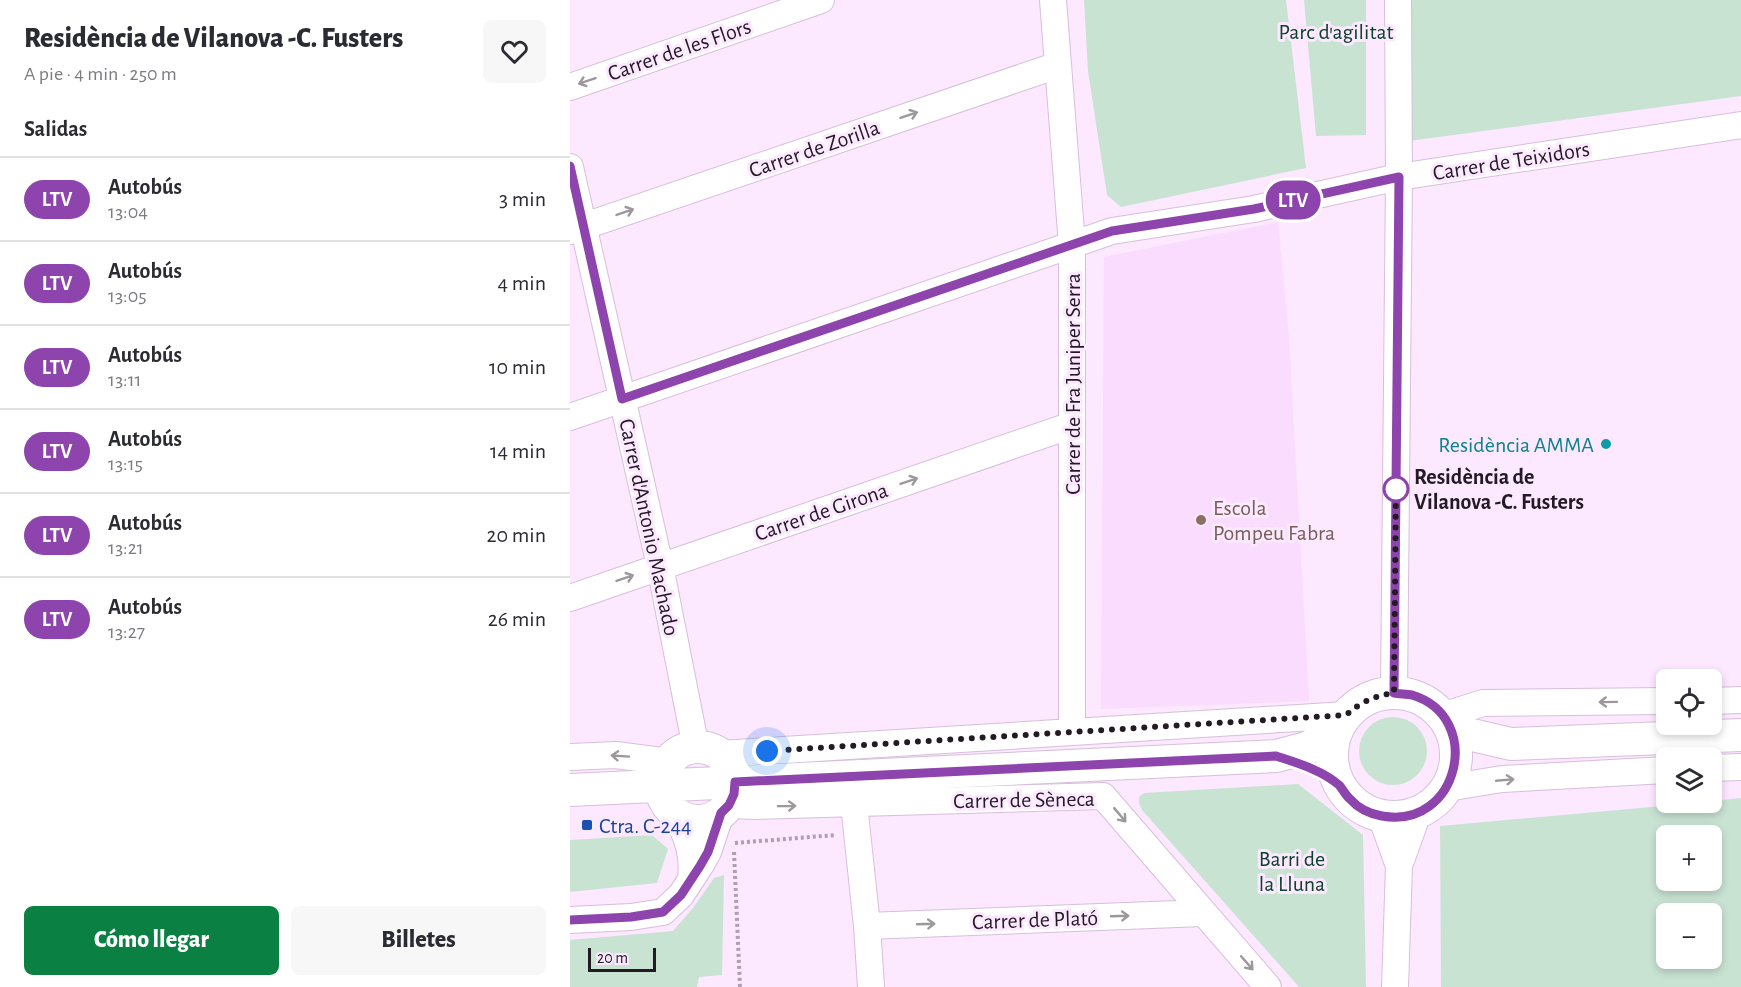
<!DOCTYPE html>
<html lang="es">
<meta charset="utf-8">
<style>
:root{--surface:#fff;--page:#f7f7f7;--text:#2b2b33;--muted:#7c7c81;--line:#e1e1e2;--accent:#0b8043}
body{margin:0;font-family:"Alegreya Sans",sans-serif;background:var(--page);color:var(--text);height:100vh;display:flex;flex-direction:column;font-size:22px;white-space:nowrap}
*{box-sizing:border-box;margin:0}
p{font-size:20px;color:var(--muted)}
.icon{flex:none;width:33px;height:33px;fill:none;stroke:currentColor;stroke-width:2;stroke-linecap:round;stroke-linejoin:round}
.map{position:relative;flex:1;overflow:hidden}
.sheet{display:flex;flex-direction:column;background:var(--surface);width:570px}
.sheet>*{flex:none}
.badge{padding:0 12px;border-radius:20px;font-size:21px;line-height:39px}
.tools{position:absolute;left:1086px;top:669px;display:grid;gap:12px}
.tools a{display:grid;place-items:center;width:66px;height:66px;border-radius:9px;background:var(--surface);box-shadow:0 3px 9px #0003;font-size:30px}
.scale{position:absolute;left:18px;bottom:15px;width:68px;box-sizing:border-box;padding-left:6px;border:3px solid #231a24;border-top:0;font-size:16px;line-height:21px;white-space:nowrap;color:#231a24;-webkit-text-stroke:4px #fce8ff;paint-order:stroke}
.you{position:absolute;width:30px;height:30px;margin:-15px;border:4px solid #fff;border-radius:50%;background:#1a73e8;box-shadow:0 0 0 9px #1a73e833}
.map>.badge{position:absolute;translate:-50% -50%;box-shadow:0 0 0 3px #fff}
h2{padding:0 24px;font-size:22px;line-height:54px}
.round{display:grid;place-items:center;flex:none;width:63px;height:63px;border-radius:9px;background:var(--page)}
.head{display:flex;align-items:center;justify-content:space-between;height:102px;padding:0 24px}
h1{font-size:28px;font-weight:800;line-height:45px}
.cta{display:flex;gap:12px;margin-top:auto;padding:12px 24px}
.cta a{flex:1;height:69px;border-radius:9px;background:var(--accent);color:#fff;font-size:24px;font-weight:800;line-height:69px;text-align:center}
.cta a+a{background:var(--page);color:var(--text)}
ul{padding:0;list-style:none}
li{display:flex;align-items:center;gap:18px;height:84px;padding:0 24px;border-top:2px solid var(--line)}
li div{flex:1}
li b{display:block;font-size:22px}
li em{font-style:normal}
li .badge{min-width:66px;font-weight:700;text-align:center}
main{display:flex;flex:1;min-height:0}
.map>svg:first-child{display:block}
.built{fill:#fadcfe}
.green{fill:#c9e3d3;fill-rule:evenodd}
.lines{fill:none;stroke-linecap:round;stroke-linejoin:round}
.minor-casing{stroke:#d7bfda;stroke-width:28}
.tertiary-casing{stroke:#d7bfda;stroke-width:34}
.path{stroke:#ae9eb0;stroke-width:4;stroke-dasharray:3 3;stroke-linecap:butt}
.minor{stroke:#fff;stroke-width:26}
.tertiary{stroke:#fff;stroke-width:32}
.oneway{stroke:#9c989c}
.line-casing{stroke:#fff;stroke-width:14}
.line{stroke:#8e44ad;stroke-width:9}
.walk{stroke:#231a24;stroke-width:6;stroke-dasharray:0 10.8}
.culture-dot{fill:#0f9aa8;stroke:#fce8ff;stroke-width:2}
.stop-dot{fill:#fff;stroke:#8e44ad;stroke-width:3}
.education-dot{fill:#8d6e63;stroke:#fce8ff;stroke-width:2}
.transit-dot{fill:#1a4fb4;stroke:#fce8ff;stroke-width:2}
.labels{text-anchor:middle;stroke-width:6;stroke-linejoin:round;paint-order:stroke}
.park-label{font-size:22px;fill:#0d432a;stroke:#fce8ff}
.street-label{font-size:22px;fill:#231a24;stroke:#fce8ff}
.culture-label{font-size:22px;fill:#0d838f;stroke:#fce8ff;text-anchor:end}
.stop-label{font-size:22px;font-weight:bold;fill:#231a24;stroke:#fce8ff;text-anchor:start}
.education-label{font-size:22px;fill:#785e54;stroke:#fce8ff;text-anchor:start}
.transit-label{font-size:22px;fill:#164399;stroke:#fce8ff;text-anchor:start}
</style>
<main>
<section class="sheet">
<div class="head"><div><h1>Residència de Vilanova -C. Fusters</h1><p>A pie · 4 min · 250 m</p></div><a class="round"><svg class="icon" aria-label="heart" viewBox="0 0 24 24"><path d="M12 20l-8-8c-3-5 5-10 8-4 3-6 11-1 8 4z"/></svg></a></div>
<h2>Salidas</h2>
<ul>
<li><span class="badge" style="background:#8e44ad;color:#fff">LTV</span><div><b>Autobús</b><p>13:04</p></div><em>3 min</em></li>
<li><span class="badge" style="background:#8e44ad;color:#fff">LTV</span><div><b>Autobús</b><p>13:05</p></div><em>4 min</em></li>
<li><span class="badge" style="background:#8e44ad;color:#fff">LTV</span><div><b>Autobús</b><p>13:11</p></div><em>10 min</em></li>
<li><span class="badge" style="background:#8e44ad;color:#fff">LTV</span><div><b>Autobús</b><p>13:15</p></div><em>14 min</em></li>
<li><span class="badge" style="background:#8e44ad;color:#fff">LTV</span><div><b>Autobús</b><p>13:21</p></div><em>20 min</em></li>
<li><span class="badge" style="background:#8e44ad;color:#fff">LTV</span><div><b>Autobús</b><p>13:27</p></div><em>26 min</em></li>
</ul>
<div class="cta"><a>Cómo llegar</a><a>Billetes</a></div>
</section>
<div class="map">
<svg width="1171" height="987" viewBox="0 0 1171 987">
<rect width="100%" height="100%" fill="#fce8ff"/>
<path class="built" d="M708,222L719,339L739,701L531,709L534,257Z"/>
<path class="green" d="M514,0H716L736,168L551,207L537,195L518,71Z
M734,0H796V135L746,136Z
M841,0H1171V96L839,141Z
M789 751a34 34 0 1 1 68 0a34 34 0 1 1-68 0Z
M728,784L793,835L796,987H729L572,810L569,803V797L574,793Z
M1171,798V987H871L870,826L1126,803L1142,802V801ZM1096,836H1142V880H1096ZM1096,914H1142V958H1096Z
M82,835L98,849L87,883L0,892V840Z
M154,875L152,975L129,977L127,987H0V940L103,931L123,908L144,878Z"/>
<g class="lines">
<g class="minor-casing">
<path id="minor" d="M483,0L502,245V732
M0,87L251,0
M0,167L90,566L126,748
M0,231L488,65
M0,417L542,231L684,209L829,177L1171,125
M0,598L502,425
M824,693L829,177L828,0
M1142,701L1171,700
M872,716L913,703L1096,701
M150,754L776,715
M0,757L46,755L99,762
M1142,768L1171,767
M877,788L932,779L1096,770
M284,804L297,926L301,987
M159,805L187,806L533,796L698,987
M107,815C117,839 124,853 121,879
M811,816L829,866
M0,920L61,917L93,912L111,895L130,866L138,852L151,813
M297,926L633,913
M825,987L829,866L848,813"/>
</g>
<g class="tertiary-casing">
<path id="tertiary" d="M762 755a62 62 0 1 1 124 0a62 62 0 1 1-124 0Z
M881,730L941,744L1171,735
M91 784a37 37 0 1 1 74 0a37 37 0 1 1-74 0Z
M0,790L706,756L737,748L767,731"/>
</g>
<path class="path" d="M165,843L266,835
M164,852L170,987"/>
<use href="#minor" class="minor"/>
<use href="#tertiary" class="tertiary"/>
</g>
<defs><path id="oneway-shaft" d="M-6 0H5M1.5-3L5.5 0L1.5 3" fill="none" stroke-width="1.6" stroke-linecap="round" stroke-linejoin="round" transform="scale(1.5)"/></defs>
<g class="oneway">
<use href="#oneway-shaft" transform="translate(17 81) rotate(161)"/>
<use href="#oneway-shaft" transform="translate(339 115) rotate(-19)"/>
<use href="#oneway-shaft" transform="translate(55 212) rotate(-19)"/>
<use href="#oneway-shaft" transform="translate(339 481) rotate(-19)"/>
<use href="#oneway-shaft" transform="translate(55 578) rotate(-19)"/>
<use href="#oneway-shaft" transform="translate(1038 702) rotate(179)"/>
<use href="#oneway-shaft" transform="translate(50 756) rotate(-176)"/>
<use href="#oneway-shaft" transform="translate(935 780) rotate(-5)"/>
<use href="#oneway-shaft" transform="translate(217 806) rotate(-1)"/>
<use href="#oneway-shaft" transform="translate(550 815) rotate(50)"/>
<use href="#oneway-shaft" transform="translate(550 916) rotate(-2)"/>
<use href="#oneway-shaft" transform="translate(356 924) rotate(-2)"/>
<use href="#oneway-shaft" transform="translate(677 963) rotate(49)"/>
</g>
<g class="lines">
<g class="line-casing">
<path id="line" d="M0,166L52,399L542,231L684,209L829,177L824,693C829,694 836,694 842,695C915,717 889,830 812,816C800,814 788,808 780,799C775,795 773,789 769,785C752,770 727,763 706,756L165,782L164,794L159,805L151,813L138,852L130,866L111,895L93,912L61,917L0,920"/>
</g>
<use href="#line" class="line"/>
<path class="walk" d="M197,751L776,715C791,702 804,696 824,693L826,489"/>
</g>
<circle class="culture-dot" cx="1036" cy="444" r="6"/>
<circle class="stop-dot" cx="826" cy="489" r="12"/>
<circle class="education-dot" cx="631" cy="520" r="6"/>
<rect class="transit-dot" x="11" y="819" width="12" height="12" rx="3"/>
<g class="labels">
<g class="park-label">
<text x="766" y="39">Parc d'agilitat</text>
<text x="722" y="866">Barri de<tspan x="722" dy="25">la Lluna</tspan></text>
</g>
<g class="street-label">
<text transform="translate(109 49) rotate(-19)" y="8">Carrer de les Flors</text>
<text transform="translate(244 148) rotate(-19)" y="8">Carrer de Zorilla</text>
<text transform="translate(941 160) rotate(-9)" y="8">Carrer de Teixidors</text>
<text transform="translate(502 384) rotate(-90)" y="8">Carrer de Fra Juniper Serra</text>
<text transform="translate(251 511) rotate(-19)" y="8">Carrer de Girona</text>
<text transform="translate(80 527) rotate(78)" y="8">Carrer d'Antonio Machado</text>
<text transform="translate(454 799) rotate(-1)" y="8">Carrer de Sèneca</text>
<text transform="translate(465 919) rotate(-2)" y="8">Carrer de Plató</text>
</g>
<g class="culture-label">
<text x="1024" y="452">Residència AMMA</text>
</g>
<g class="stop-label">
<text x="844" y="484">Residència de<tspan x="844" dy="25">Vilanova -C. Fusters</tspan></text>
</g>
<g class="education-label">
<text x="643" y="515">Escola<tspan x="643" dy="25">Pompeu Fabra</tspan></text>
</g>
<g class="transit-label">
<text x="29" y="833">Ctra. C-244</text>
</g>
</g>
</svg>
<div class="tools">
<a><svg class="icon" aria-label="locate" viewBox="0 0 24 24"><circle cx="12" cy="12" r="6"/><path d="M12 2v4M12 18v4M2 12h4M18 12h4"/></svg></a>
<a><svg class="icon" aria-label="layers" viewBox="0 0 24 24"><path d="M12 4l9 5-9 5-9-5zM3 14l9 5 9-5"/></svg></a>
<a>+</a>
<a>−</a>
</div>
<div class="scale">20 m</div>
<div class="you" style="left:197px;top:751px"></div>
<b class="badge" style="left:723px;top:200px;background:#8e44ad;color:#fff">LTV</b>
</div>
</main>
